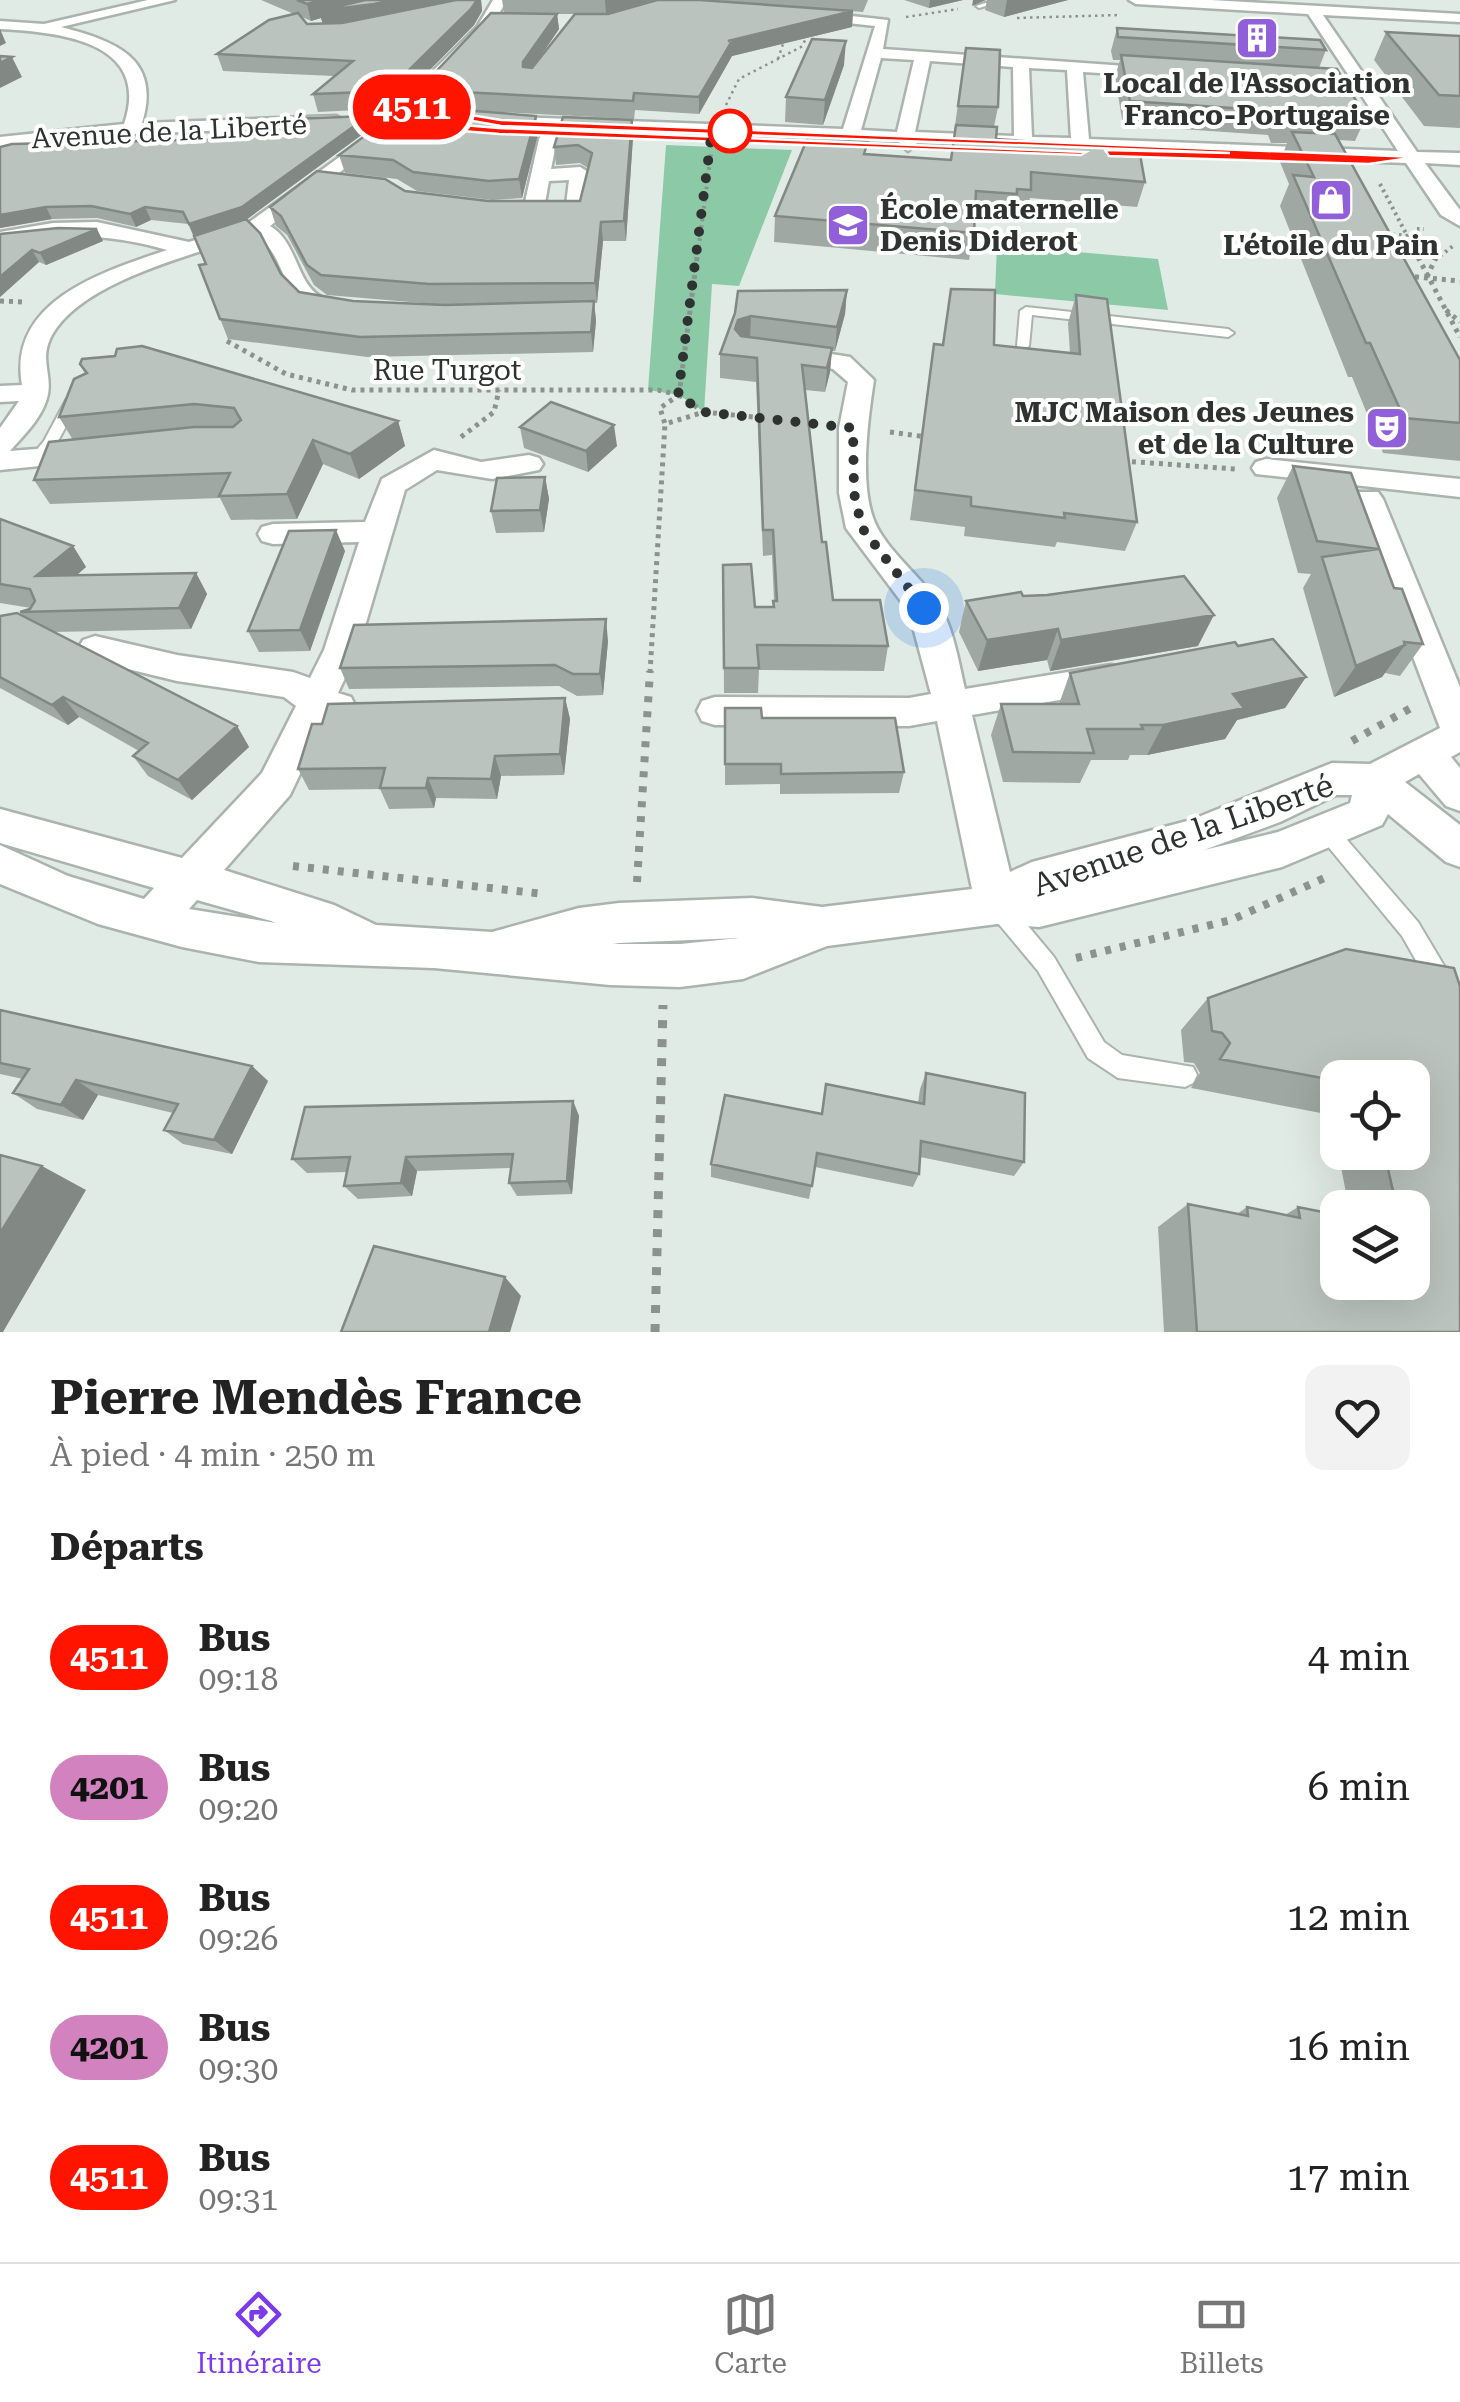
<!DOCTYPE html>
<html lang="fr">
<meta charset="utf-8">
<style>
:root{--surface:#fff;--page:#f2f2f2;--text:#222;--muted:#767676;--line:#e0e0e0;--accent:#7c3aed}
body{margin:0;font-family:"Roboto Serif",serif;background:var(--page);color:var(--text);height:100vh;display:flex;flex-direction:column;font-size:38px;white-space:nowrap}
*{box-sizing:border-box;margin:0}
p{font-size:32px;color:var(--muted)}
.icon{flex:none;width:55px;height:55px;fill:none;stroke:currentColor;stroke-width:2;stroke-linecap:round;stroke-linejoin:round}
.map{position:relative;height:1332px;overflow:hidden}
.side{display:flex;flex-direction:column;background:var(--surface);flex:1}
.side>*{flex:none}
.badge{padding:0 20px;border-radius:32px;font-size:35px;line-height:65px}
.buttons{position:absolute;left:1320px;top:1060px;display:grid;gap:20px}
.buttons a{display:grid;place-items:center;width:110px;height:110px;border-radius:20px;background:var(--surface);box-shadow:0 10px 40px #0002;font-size:50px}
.you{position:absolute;width:50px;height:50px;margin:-25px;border:8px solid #fff;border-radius:50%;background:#1a73e8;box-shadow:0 0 0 15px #1a73e833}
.map>.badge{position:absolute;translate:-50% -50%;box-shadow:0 0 0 5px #fff}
h2{padding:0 50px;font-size:38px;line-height:90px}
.round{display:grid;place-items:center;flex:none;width:105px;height:105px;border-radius:20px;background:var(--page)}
.overview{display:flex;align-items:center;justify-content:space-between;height:170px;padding:0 50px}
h1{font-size:48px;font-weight:700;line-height:75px}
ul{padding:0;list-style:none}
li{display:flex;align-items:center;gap:30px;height:130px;padding:0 50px}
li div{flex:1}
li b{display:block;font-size:38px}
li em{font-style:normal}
li .badge{min-width:110px;font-weight:700;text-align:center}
.tabs{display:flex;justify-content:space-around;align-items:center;height:140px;border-top:2px solid var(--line);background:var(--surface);font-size:28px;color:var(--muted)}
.tabs a{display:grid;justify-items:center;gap:5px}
.tabs .on{color:var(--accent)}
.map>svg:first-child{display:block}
.green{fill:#8bc9a7}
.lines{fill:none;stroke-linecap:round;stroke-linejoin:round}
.service-casing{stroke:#aab3ae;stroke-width:4}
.minor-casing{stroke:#aab3ae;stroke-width:5}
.path-far4{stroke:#8c938f;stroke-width:2.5;stroke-dasharray:2.5 4;stroke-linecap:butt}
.path-far3{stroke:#8c938f;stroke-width:4;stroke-dasharray:2.5 4;stroke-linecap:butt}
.path-far2{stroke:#8c938f;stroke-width:5;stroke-dasharray:4 5;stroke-linecap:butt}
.path-far1{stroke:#8c938f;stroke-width:8;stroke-dasharray:6 9;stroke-linecap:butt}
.path{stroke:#8c938f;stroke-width:9;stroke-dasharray:8 11;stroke-linecap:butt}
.service{fill:#fff;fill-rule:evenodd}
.minor{fill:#fff;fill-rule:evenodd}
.wall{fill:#a0a8a3;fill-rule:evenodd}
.shaded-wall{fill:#828884}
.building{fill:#bac3bd;stroke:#828884;stroke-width:2.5}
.line{fill:#ff1400;stroke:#fff;stroke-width:2.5}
.walk{stroke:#2e3230;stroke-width:10;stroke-dasharray:0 18}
.stop-dot{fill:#fff;stroke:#ff1400;stroke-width:5}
.labels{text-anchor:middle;stroke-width:8;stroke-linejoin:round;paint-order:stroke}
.far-poi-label{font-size:28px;font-weight:bold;fill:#2e3230;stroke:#fff}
.far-street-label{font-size:28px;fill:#2e3230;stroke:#fff}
.street-label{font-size:32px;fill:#2e3230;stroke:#fff}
</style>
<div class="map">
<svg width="1460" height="1332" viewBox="0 0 1460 1332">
<rect width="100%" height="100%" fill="#e1ebe5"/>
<path class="green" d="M666,145L792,150L739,286L712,284L704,412L679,395L648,390Z
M997,245L1158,259L1168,310L995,294Z"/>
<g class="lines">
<g class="service-casing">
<path id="service" d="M995,0H1007L979,8L976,6Z
M1026,307L1228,329L1234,333L1228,337L1032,315L1029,346L1023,350L1017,346L1020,311Z
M73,396L80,400L57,443L41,462H31L29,459L44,441L66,400Z
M1328,823L1335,826L1418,922L1449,974L1452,982L1449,990L1441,993L1433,990L1402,936L1321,838L1318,832L1321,826Z
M1001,900L1009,903L1054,957L1104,1042L1122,1055L1193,1067L1197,1075L1193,1083L1185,1087L1118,1078L1088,1058L1038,971L993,917L990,910L993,903Z"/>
</g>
<g class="minor-casing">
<path id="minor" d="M148,0H175L61,27C115,41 162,58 142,123L336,116L345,121L336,126L131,134L0,147V137L124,124C152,42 61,32 0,29V21L44,24Z
M493,0H507L488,32L429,94L424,109H412L409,105L415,89L477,27Z
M1129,0H1211L1460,14V22L1323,15L1417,152L1460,153V165L1425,163L1460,210V226L1441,215L1406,163L1090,150L1081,157C1062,148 1043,145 1023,155L1014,147L917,143L908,151L899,142L858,141L848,149L842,147L840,140L563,129L557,139L551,169L580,167L590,173L582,216H494L484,210L494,204L525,202L539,139L546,129L483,125L480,121L489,116L843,129L875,26L801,18L799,15L806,11L888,20L883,49L1169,69V75L1163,77L1083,72L1089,139L1398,151L1358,90L1300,86L1292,81L1300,76L1351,79L1308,14L1136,4ZM881,58L914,60L897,132L861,130ZM930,61L1013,67L1014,136L915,132ZM1029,68L1067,70L1071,138L1032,137ZM569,180L566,205L545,203L549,181Z
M377,130L383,131V139L270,226C298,242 296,285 323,298C332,303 345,301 355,304L359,309L355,314C278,333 294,256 254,234C197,254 83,280 52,335C39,359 52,373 48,394C44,416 24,435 10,451L89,445L99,447L103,453L99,459L89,461L0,470V428L19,401L0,402V386L22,385C7,300 105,271 167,250C110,233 59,233 0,244V232L53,223L97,222L189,242L248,223Z
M787,347L850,357L874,380C868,419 858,491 877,527C891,554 919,575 936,600C953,625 958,659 965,689L1111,665L1124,669L1129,678L1124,687L1111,691L972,715L1010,872L1032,862L1191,820L1332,763L1370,764L1440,728L1353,499L1358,492H1378L1383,499L1460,687V752L1451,757L1460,768V811L1446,806L1419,774L1405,782L1460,825V867L1446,862L1388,814L1382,825L1282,867L1039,927L997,924L827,946L743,979L680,987L610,985L434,968L259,962L182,947L98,924L0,884V845L68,876L144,899L154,888L0,843V809L182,858L262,773L296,706L284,697L177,681L83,658L78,649L83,640L95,636L177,655L293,672L310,678L324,650L359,542L273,544L262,541L258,534L262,527L273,524L365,522L382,479L434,450L481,462L529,455L539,458L543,464L539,470L492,479L437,470L405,490L358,650L338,693L351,697L356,707L351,717L326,719L290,795L224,870L334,905L376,925L492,932L579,908L619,903L752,898L822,907L972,889L937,721L909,726L715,725L702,721L697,711L702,701L715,697L909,698L931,694L909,612L846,528L839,493V428L848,382L833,369L778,360L774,355ZM1336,795H1352L1350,803L1278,832L1204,850L1280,822ZM197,900L271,921L276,923L189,909ZM739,938L680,944H613L619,943Z
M1266,459L1460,479V497L1256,474L1252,468L1256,462Z"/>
</g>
<path class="path-far4" d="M906,17L958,9
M1017,18L1120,15
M778,59L785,38
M726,105L739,79L801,47L806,39"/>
<path class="path-far3" d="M1380,184L1420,260
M1386,234L1421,237L1416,229H1424
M697,260L711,154
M1435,260L1453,246"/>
<path class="path-far2" d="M1418,257L1460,337
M1406,276L1460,281
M1427,277L1436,257
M0,301L24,302
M1446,310L1460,322
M227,341L286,374L352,390H658L679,395
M679,395L704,412L665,424L660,408Z
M679,395L697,257
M704,412L763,418
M890,432L927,437
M461,437L494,412L499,390
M1123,461L1235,469
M650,673L665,424"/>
<path class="path-far1" d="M1352,741L1411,708
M293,866L544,894
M637,882L650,671
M1076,958L1231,920L1329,876"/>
<path class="path" d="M655,1332L663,1005"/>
<use href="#service" class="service"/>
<use href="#minor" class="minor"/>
</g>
<path class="wall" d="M261,0H481L482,11L474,25L412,88L409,95H420L504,13L502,0H653L608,14L853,11L852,27L732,56L699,114L635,110L634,119L461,110L536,116L538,134L522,198L492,200L417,191L397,179L345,173L339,155L404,112L397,108L318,112L313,94L334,76L223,71L217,54L294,14ZM557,14H574L538,60L559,29ZM300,16L311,21L321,18L323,23L307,24Z
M713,0H868L863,12Z
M904,0H963L929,8Z
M987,0H1068L1004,17L985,10Z
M1117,28L1326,50L1319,68L1366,117L1355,141L1339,140L1460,360V461L1383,453L1352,377H1348L1280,206L1289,184L1280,162L1287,143H1271L1268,135L1123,125L1115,77L1120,60H1113L1111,51Z
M1386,32L1460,36V128L1424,126L1374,60Z
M966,48L998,107L994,127L996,139L1145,182L1137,207L1030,198L1026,216L1013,215L1012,220L975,217L974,233L969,260L774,242L775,216L866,154L950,160Z
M844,65L823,125L785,122L786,97Z
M632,120L633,137L626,241H603L597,303H594L596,321L593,352L367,357L228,339L199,265L206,264L188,224L151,220L136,227L97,218L52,219L0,228V147L231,139L371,128L247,219L281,274L299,292L353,301L445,305L509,304H434L327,295L314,285L287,235L276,226L270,207L405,191L488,201H580L588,168L580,163L556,165L554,147Z
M0,234L103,241L46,265L39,262L0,297Z
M951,289L994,345L1070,353L1068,323L1076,295L1137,522L1125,551L1057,542L1055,547L964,536L965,527L910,520L934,344L942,345Z
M847,290L845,314L835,351H832L830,372L825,392L805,390L822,542L833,600L888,646L884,671L759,670L758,693H724L723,565L755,607H773L774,601L772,555L763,556L756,382L720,378V354L735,313Z
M80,364L398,421L405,446L359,479L323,464L297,519L231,520L220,498L50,504L34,480L73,440L59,417L85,374Z
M520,427L617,446L588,472L524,448Z
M1293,466L1351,473L1394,588L1423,644L1400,676L1385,673L1382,677L1334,697L1303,588L1311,574L1298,573L1277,498Z
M545,477L549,499L544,532L496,533L491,511Z
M0,519L73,546L86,567L76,576L196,573L207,594L191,629L55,632L237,726L249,747L192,800L148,776L133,756L139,751L79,717L68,725L0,688V616H23L20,612L31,608L0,603Z
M345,551L310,651L259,652L248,631Z
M1023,596L1198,646L1050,671L1047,660L978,671L959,632L966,601Z
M608,641L603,695L577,696L559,686L349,689L340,668Z
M1238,646L1306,677L1285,708L1237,720L1225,739L1147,755H1130L1128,760H1091L1080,783L1003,782L991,735L1001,704H1059L1070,673Z
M565,698L570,719L564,775L501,776L497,799L436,798L434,808L389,809L380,789L309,790L298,769L322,724Z
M725,708L762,718L904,772L899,793L780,794V784L725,785Z
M1346,949L1454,968L1460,986V1332H1164L1158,1227L1188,1204L1237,1214L1247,1207L1285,1215L1298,1207L1338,1215V1282H1412V1208H1349L1338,1152H1412V1078H1338V1150L1331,1115L1191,1088L1200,1073L1194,1063L1184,1062L1181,1030L1208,998Z
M0,1010L252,1066L268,1081L232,1154L183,1144L164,1130L173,1113L98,1095L83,1120L37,1109L13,1093L23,1079L0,1074Z
M926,1073L1024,1162L1014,1176L920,1157L919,1174L913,1187L815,1167L809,1199L711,1177V1164L821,1114L826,1084L918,1103L920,1089Z
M573,1101L579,1116L572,1194L517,1196L509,1183L511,1168L417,1171L412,1196L358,1199L344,1186L347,1172L307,1173L292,1159Z"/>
<path class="shaded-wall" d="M322,0H477L324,28L321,18L311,21L307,4Z
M477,0H481L482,11L474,25L412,88L408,99L402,90L408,71Z
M605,0H653L606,14Z
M930,0H963L929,8Z
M973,0H986L972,6Z
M1007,0H1068L1004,17Z
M853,11L852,27L732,56L699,114V97L728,41Z
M557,14L559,29L525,79L523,62Z
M0,29L6,43L0,46Z
M846,41L844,65L823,125L825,100Z
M12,57L22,77L0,88V63Z
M368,116L371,128L246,220L194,237L189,224Z
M536,116L538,134L522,198L519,179Z
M632,120L633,137L626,241L624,221Z
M46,207L52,219L0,228V215Z
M145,207L151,220L136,227L130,214Z
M601,222L603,241L597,303L595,283Z
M97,229L103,241L46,265L40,253Z
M32,250L39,262L0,297V277Z
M847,290L845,314L835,351L837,327Z
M594,301L596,321L593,352L591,332Z
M751,316L750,340L735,353V329L738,320Z
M832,348L830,372L825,392L827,368Z
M398,421L405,446L359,479L350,454Z
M614,425L617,446L588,472L586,451Z
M313,440L323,464L297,519L287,494Z
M545,477L549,499L544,532L540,510Z
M336,530L345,551L310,651L300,630Z
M73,546L86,567L51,597L36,576Z
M196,573L207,594L191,629L179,608Z
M1214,615L1198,646L1050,671L1061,640Z
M606,619L608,641L603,695L600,674Z
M1058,629L1047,660L978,671L987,640Z
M1405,645L1382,677L1334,697L1356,666Z
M1306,677L1285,708L1237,720L1225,739L1147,755L1163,725L1233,694Z
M63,697L79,717L68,725L52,705Z
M565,698L570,719L564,775L560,754Z
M237,726L249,747L192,800L178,780Z
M495,756L501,776L497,799L491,779Z
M428,778L436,798L434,808L426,788Z
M252,1066L268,1081L232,1154L214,1140Z
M76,1080L98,1095L83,1120L61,1105Z
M573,1101L579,1116L572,1194L567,1181Z
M406,1157L417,1171L412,1196L401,1183Z
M42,1166L86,1190L3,1332H0V1233Z
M505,1277L521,1296L510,1332H489Z"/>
<path class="building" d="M297,0H322L307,4Z
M365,0H395L374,4L319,11Z
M456,0H477L471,9L408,71L402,90L408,95H420L429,79L491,13L557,14L523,62V67L532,68L575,14H608L657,0H700L853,11L728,41H732L699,97L634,93L633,101L442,91L440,101L463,110L536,116L519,179L489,181L413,172L393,160L339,155L378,126L410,109L408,98L393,91L313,94L353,61L217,54L269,20L298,13L307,24L342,23Z
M1117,28L1320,40L1326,50L1118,37Z
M1386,32L1460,36V96L1439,95Z
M812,39L846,41L825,100L786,97Z
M966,48L1000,50L998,107L958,106Z
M1121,55L1337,69L1366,117L1320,114L1323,120L1280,118L1277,111L1130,101Z
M0,56L12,57L0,63Z
M368,116L242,207L189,224L183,212L145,207L130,214L91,206L46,207L0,215V147L12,144L231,139V129L276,135L293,119Z
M563,117L632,120L624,221L601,222L595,283L429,284L321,275L307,265L281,216L270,207L317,171L385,179L405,191L488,201H580L592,153L578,145L554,147Z
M956,125L997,127L996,139L1139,149L1145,182L1031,172V190L1017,189V194L976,191L974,233L775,216L808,137L868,141L864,154L951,160Z
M1292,132L1335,134L1460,360V423L1404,418L1370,343H1366L1293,175L1314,177Z
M246,219L260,233L281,274L299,292L353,301L445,305L594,301L591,332L360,337L220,319L199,265L206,264L194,236Z
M58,228L97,229L40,253L32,250L0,277V234Z
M951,289L995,290L994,345L1080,354L1076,295L1107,299L1137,522L1064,513L1065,518L971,506V497L915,490L934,344L943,345Z
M847,290L837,327L751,316L738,320L735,329L741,336L832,348L827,368L802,365L822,542H826L833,600H880L888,646L757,645L759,668H724L723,565L751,564L755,607H774L773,601H777L773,530H763L757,358L720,354L735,313L738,291Z
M142,346L398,421L350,454L313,440L287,494L219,496L230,473L34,480L49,442L194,427H233L241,420L234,408L194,404L59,417L74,379L87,373L80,364L82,359L115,356L117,349Z
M551,402L614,425L586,451L520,427Z
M1293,466L1351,473L1394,588L1402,589L1423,644L1404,642L1405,645L1356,666L1322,557L1378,549L1317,541Z
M545,477L540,510L491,511L497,478Z
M0,519L73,546L36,576L196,573L179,608L20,612L30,609L35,601L30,589L0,584Z
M336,530L300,630L248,631L289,531Z
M1184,576L1214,615L1061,640L1058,629L987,640L966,601L1021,592L1023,596L1047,595Z
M17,613L237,726L178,780L133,756L148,743L63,697L52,705L0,677V616Z
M606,619L600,674H573L555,665L340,668L354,625Z
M1273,639L1306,677L1233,694L1244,708L1163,725H1141L1143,729H1087L1094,753L1013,752L1001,704H1079L1070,673L1235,642L1238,646Z
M565,698L560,754L495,756L491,779L428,778L426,788H380L385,768L298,769L312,724H322L328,704Z
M725,708H761L762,718H895L904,772L781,774V764H725Z
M1346,949L1454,968L1460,986V1332H1197L1188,1204L1248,1216L1247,1207L1300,1218L1298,1207L1338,1215V1282H1412V1208H1397L1384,1152H1412V1078H1338V1081L1220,1059L1230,1043L1222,1033L1212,1031L1208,998Z
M0,1010L252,1066L214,1140L164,1130L178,1104L76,1080L61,1105L13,1093L29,1069L0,1063Z
M926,1073L1025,1093L1024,1162L921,1141L919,1174L817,1153L812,1186L711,1164L725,1095L822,1114L826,1084L924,1104Z
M573,1101L567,1181L509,1183L513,1154L406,1157L401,1183L344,1186L350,1157L292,1159L305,1107Z
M0,1155L42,1166L0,1233Z
M374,1246L505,1277L489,1332H341Z"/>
<path class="line" d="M438,101L455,106L458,113L501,120L1417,157L1369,164L1109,156L1105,150L1230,153L501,126L450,117L448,110C433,106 416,107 404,116L414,121L499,128L1086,152L1081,155L499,134L412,127L392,117L406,105Z"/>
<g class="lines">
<path class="walk" d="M730,131L717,123L711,138L678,396L704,412L853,428L854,493L862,528L924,608"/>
</g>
<defs>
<g id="building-square" transform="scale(2.25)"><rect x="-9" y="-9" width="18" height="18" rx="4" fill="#915fd9" stroke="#fff"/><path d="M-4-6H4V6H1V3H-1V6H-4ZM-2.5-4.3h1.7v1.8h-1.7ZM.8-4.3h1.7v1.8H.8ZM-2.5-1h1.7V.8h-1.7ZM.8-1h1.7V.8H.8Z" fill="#fff"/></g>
<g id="shop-square" transform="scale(2.25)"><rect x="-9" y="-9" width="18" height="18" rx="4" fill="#915fd9" stroke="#fff"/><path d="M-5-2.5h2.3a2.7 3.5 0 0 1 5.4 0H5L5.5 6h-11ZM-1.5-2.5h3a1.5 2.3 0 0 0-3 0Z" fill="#fff"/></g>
<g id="school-square" transform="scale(2.25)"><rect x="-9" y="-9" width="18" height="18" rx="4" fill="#915fd9" stroke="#fff"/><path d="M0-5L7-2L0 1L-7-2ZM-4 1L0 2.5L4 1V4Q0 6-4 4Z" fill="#fff"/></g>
<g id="theatre-square" transform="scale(2.25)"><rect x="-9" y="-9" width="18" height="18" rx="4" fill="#915fd9" stroke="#fff"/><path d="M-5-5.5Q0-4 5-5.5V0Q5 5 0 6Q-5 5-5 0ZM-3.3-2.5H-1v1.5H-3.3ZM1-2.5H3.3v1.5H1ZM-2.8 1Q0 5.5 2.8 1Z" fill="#fff"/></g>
</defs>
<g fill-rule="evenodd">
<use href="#building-square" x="1257" y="38"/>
<use href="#shop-square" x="1331" y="200"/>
<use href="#school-square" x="848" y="225"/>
<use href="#theatre-square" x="1387" y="428"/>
</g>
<circle class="stop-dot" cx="730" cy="131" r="20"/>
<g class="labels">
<g class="far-poi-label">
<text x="1257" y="93">Local de l'Association<tspan x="1257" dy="32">Franco-Portugaise</tspan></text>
<text x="880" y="219" text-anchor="start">École maternelle<tspan x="880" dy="32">Denis Diderot</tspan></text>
<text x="1331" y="255">L'étoile du Pain</text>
<text x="1354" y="422" text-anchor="end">MJC Maison des Jeunes<tspan x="1354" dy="32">et de la Culture</tspan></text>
</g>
<g class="far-street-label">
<text transform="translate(169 131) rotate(-3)" y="10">Avenue de la Liberté</text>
<text x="447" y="380">Rue Turgot</text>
</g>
<g class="street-label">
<text transform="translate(1183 835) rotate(-19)" y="11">Avenue de la Liberté</text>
</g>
</g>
</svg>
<div class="buttons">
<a><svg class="icon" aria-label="locate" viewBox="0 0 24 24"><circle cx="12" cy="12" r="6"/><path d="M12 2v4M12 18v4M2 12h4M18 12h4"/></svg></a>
<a><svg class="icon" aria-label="layers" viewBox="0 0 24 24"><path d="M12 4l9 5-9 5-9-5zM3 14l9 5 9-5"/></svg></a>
</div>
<div class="you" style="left:924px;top:608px"></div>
<b class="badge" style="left:412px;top:107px;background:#ff1400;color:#fff">4511</b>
</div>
<section class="side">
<div class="overview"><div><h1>Pierre Mendès France</h1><p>À pied · 4 min · 250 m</p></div><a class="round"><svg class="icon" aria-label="heart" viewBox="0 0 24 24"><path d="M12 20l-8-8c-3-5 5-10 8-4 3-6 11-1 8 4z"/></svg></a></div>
<h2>Départs</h2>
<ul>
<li><span class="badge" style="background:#ff1400;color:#fff">4511</span><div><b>Bus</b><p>09:18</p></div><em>4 min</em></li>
<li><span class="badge" style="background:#d282be;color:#111">4201</span><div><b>Bus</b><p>09:20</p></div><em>6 min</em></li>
<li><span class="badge" style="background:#ff1400;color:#fff">4511</span><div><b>Bus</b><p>09:26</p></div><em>12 min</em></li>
<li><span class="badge" style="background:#d282be;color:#111">4201</span><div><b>Bus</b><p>09:30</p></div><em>16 min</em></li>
<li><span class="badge" style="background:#ff1400;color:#fff">4511</span><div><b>Bus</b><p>09:31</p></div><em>17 min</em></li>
</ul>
</section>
<nav class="tabs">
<a class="on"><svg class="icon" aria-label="directions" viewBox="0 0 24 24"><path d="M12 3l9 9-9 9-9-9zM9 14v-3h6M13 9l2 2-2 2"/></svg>Itinéraire</a>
<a><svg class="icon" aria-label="map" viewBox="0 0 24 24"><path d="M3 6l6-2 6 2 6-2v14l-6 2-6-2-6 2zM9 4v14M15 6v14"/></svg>Carte</a>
<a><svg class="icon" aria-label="tickets" viewBox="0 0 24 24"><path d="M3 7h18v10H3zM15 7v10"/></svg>Billets</a>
</nav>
